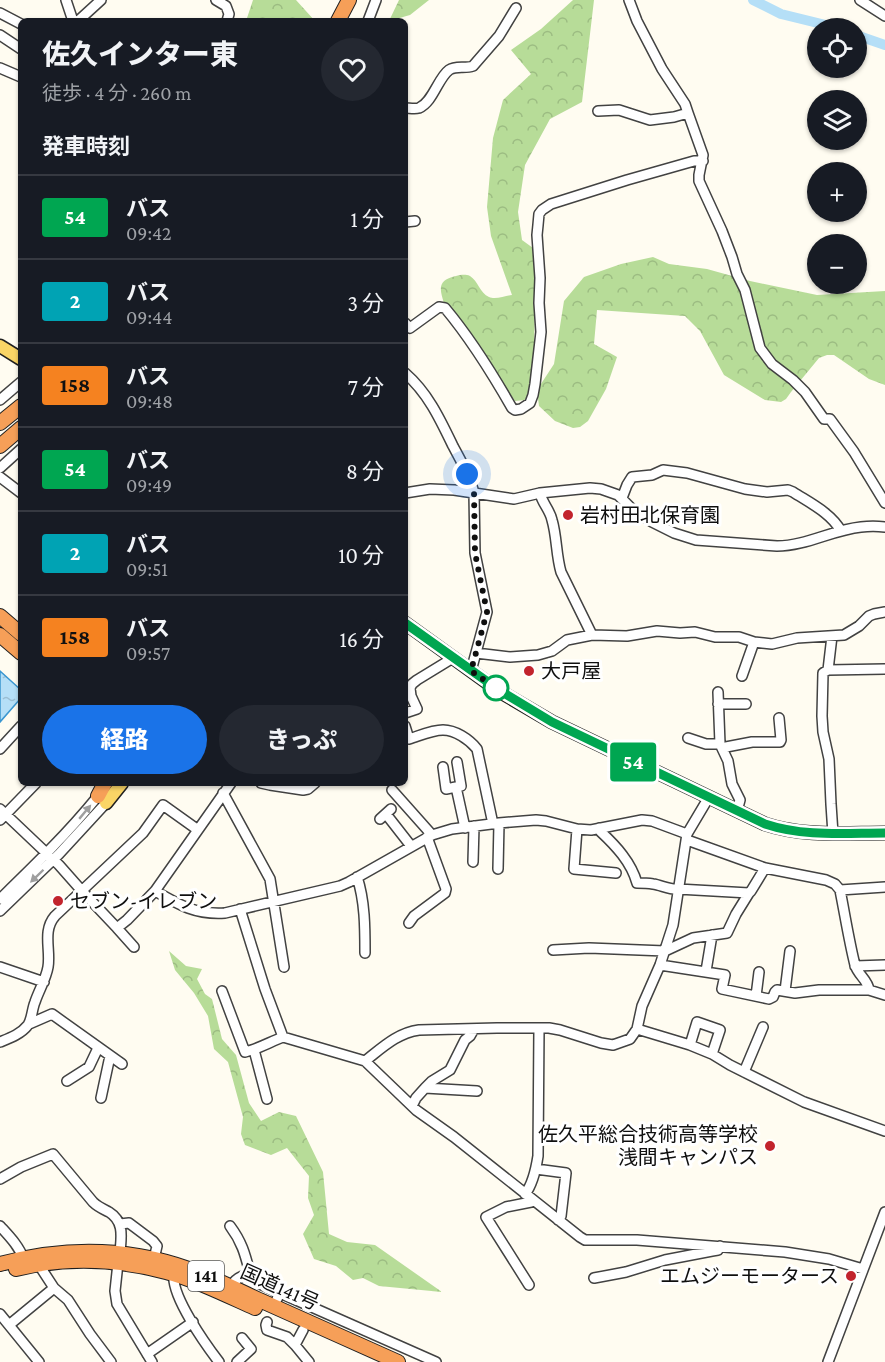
<!DOCTYPE html>
<html lang="ja">
<meta charset="utf-8">
<style>
:root{--surface:#171b24;--page:#242831;--text:#f1f3f6;--muted:#9ea1a6;--line:#363941;--accent:#1a73e8}
body{margin:0;font-family:"Crimson Pro","Noto Sans JP",serif;background:var(--page);color:var(--text);height:100vh;display:flex;flex-direction:column;font-size:22px;white-space:nowrap}
*{box-sizing:border-box;margin:0}
p{font-size:20px;color:var(--muted)}
.icon{flex:none;width:33px;height:33px;fill:none;stroke:currentColor;stroke-width:2;stroke-linecap:round;stroke-linejoin:round}
.map{position:relative;flex:1;overflow:hidden}
.side{position:absolute;left:18px;top:18px;width:390px;height:768px;display:flex;flex-direction:column;background:var(--surface);border-radius:9px;box-shadow:0 2px 4px #0004}
.side>*{flex:none}
.badge{padding:0 12px;border-radius:4px;font-size:21px;line-height:39px}
.controls{position:absolute;left:807px;top:18px;display:grid;gap:12px}
.controls a{display:grid;place-items:center;width:60px;height:60px;border-radius:50%;background:var(--surface);box-shadow:0 2px 4px #0004;font-size:30px}
.you{position:absolute;width:30px;height:30px;margin:-15px;border:4px solid #fff;border-radius:50%;background:#1a73e8;box-shadow:0 0 0 9px #1a73e833}
.map>.badge{position:absolute;translate:-50% -50%;box-shadow:0 0 0 3px #fff}
h2{padding:0 24px;font-size:22px;line-height:54px}
.round{display:grid;place-items:center;flex:none;width:63px;height:63px;border-radius:32px;background:var(--page)}
.overview{display:flex;align-items:center;justify-content:space-between;height:102px;padding:0 24px}
h1{font-size:28px;font-weight:800;line-height:45px}
.primary-button{display:flex;gap:12px;margin-top:auto;padding:12px 24px}
.primary-button a{flex:1;height:69px;border-radius:36px;background:var(--accent);color:#fff;font-size:24px;font-weight:800;line-height:69px;text-align:center}
.primary-button a+a{background:var(--page);color:var(--text)}
ul{padding:0;list-style:none}
li{display:flex;align-items:center;gap:18px;height:84px;padding:0 24px;border-top:2px solid var(--line)}
li div{flex:1}
li b{display:block;font-size:22px}
li em{font-style:normal}
li .badge{min-width:66px;font-weight:700;text-align:center}
.map>svg:first-child{display:block}
.forest{fill:url(#forest-crowns)}
.water{fill:url(#water-ripples);stroke:#3a96d0;stroke-width:1.5}
.lines{fill:none;stroke-linecap:round;stroke-linejoin:round}
.river{stroke:#b5dff7;stroke-width:10}
.minor-casing{stroke:#424242;stroke-width:12}
.major-casing{stroke:#202020;stroke-width:15}
.highway-casing{stroke:#202020;stroke-width:16}
.minor{stroke:#fff;stroke-width:9}
.major{stroke:#fad566;stroke-width:12}
.highway{stroke:#f69f58;stroke-width:14}
.oneway{fill:#9f9f9f}
.line-casing{stroke:#fff;stroke-width:14}
.line{stroke:#00a651;stroke-width:9}
.walk{stroke:#0f0f0f;stroke-width:6;stroke-dasharray:0 10.8}
.poi-dot{fill:#c2242d;stroke:#fff;stroke-width:2}
.stop-dot{fill:#fff;stroke:#00a651;stroke-width:3}
.labels{text-anchor:middle;stroke-width:6;stroke-linejoin:round;paint-order:stroke}
.shield{fill:#fff;stroke:#575757;stroke-width:1.5}
.shield-label{font-size:18px;font-weight:bold;fill:#0f0f0f}
.poi-label{font-size:20px;fill:#0f0f0f;stroke:#fff;text-anchor:start}
.street-label{font-size:20px;fill:#0f0f0f;stroke:#fff}
</style>
<div class="map">
<svg width="885" height="1362" viewBox="0 0 885 1362">
<defs>
<pattern id="forest-crowns" width="20" height="18" patternUnits="userSpaceOnUse" patternTransform="scale(1.5)"><rect width="20" height="18" fill="#b7dc98"/><path d="M2 6a3 3 0 1 1 6 0M12 15a3 3 0 1 1 6 0" fill="none" stroke="#9cbc82"/></pattern>
<pattern id="water-ripples" width="26" height="14" patternUnits="userSpaceOnUse" patternTransform="scale(1.5)"><rect width="26" height="14" fill="#b5dff7"/><path d="M2 4q2-2 4 0t4 0M15 11q2-2 4 0t4 0" fill="none" stroke="#9abed3"/></pattern>
</defs>
<rect width="100%" height="100%" fill="#fffcf1"/>
<path class="forest" d="M253,0H296L315,21H246Z
M399,0H429L410,15L389,21Z
M573,0H594L582,102L550,119L525,165L518,212L522,240L533,248L536,266L533,384L525,400L515,401L444,303C439,288 438,280 456,276C461,275 465,274 470,276C478,281 480,293 489,297C495,300 505,296 512,295L491,236L487,207L493,138L503,100L531,74L511,50L541,29Z
M653,257L669,264L707,269L750,281L817,295L885,291V385L869,379L834,355H827L819,358L791,392L786,399L781,402L765,400L724,375L700,331L685,316L597,310L594,344L617,357L606,389L588,421L580,427L573,428L555,421L539,406L538,398L539,387L554,364L564,301L584,277L621,264Z
M169,951L186,966L202,969L197,979L205,994L212,999L222,1039L236,1055L249,1103L261,1121L279,1112L296,1116L323,1172L329,1234L347,1242L375,1245L442,1292L379,1286L363,1278L353,1280L336,1266L314,1259L303,1234L314,1215L308,1198L309,1176L287,1148L271,1155L245,1145L241,1134L243,1117L228,1062L214,1049L208,1016L194,993L175,970Z"/>
<path class="water" d="M0,671L21,690V698L0,722Z"/>
<g class="lines">
<path class="river" d="M753,0L781,14L838,28
M856,35L885,45"/>
<g class="minor-casing">
<path id="minor" d="M66,0L73,21
M216,0L226,6L229,14L227,21
M629,0L637,21L662,69L685,104L688,113L703,155L699,175V181L722,231L732,257L737,274L745,290L760,348L772,364L793,380L805,392L824,419H830L854,452L885,503
M860,0L885,16
M0,13L21,24
M78,21L101,0
M368,21L376,0
M0,35L21,49
M0,68L21,77
M405,108C409,108 415,109 419,108C433,102 438,78 449,70C456,65 465,69 473,66L499,36L516,8
M598,111L619,110L650,120L674,117L688,113
M405,222L415,221
M405,323L410,328L439,307L445,308C471,339 492,373 512,408L515,410L521,409L530,403L533,395L535,384L541,332L539,303L540,278L537,235L538,225L539,214L542,210L551,204L627,180L694,161H703
M405,373C428,393 440,419 453,446C461,461 470,476 474,493L475,553L487,612L471,671
M0,400L21,382
M0,468L21,449
M0,477L21,493
M405,493L430,489L454,490L514,499L540,493L590,488L601,489L618,495L633,510L652,522L674,533L696,540L777,546C806,546 832,530 861,527C869,526 877,526 885,527
M540,493C542,503 550,510 552,520C557,537 556,555 561,572L592,635
M622,498L627,485L632,477L652,475L663,470L687,473L745,489L767,492L788,490L793,492C810,503 831,513 841,531
M832,636L828,670L885,669
M476,653L510,657L538,655L552,651L567,640L592,635L627,636L657,631L680,633L695,632L715,637H739L754,642L772,644L797,638L844,635L859,626L869,616L874,614L885,612
M828,670L823,673L822,716L823,732L829,759L831,804L833,834
M742,676L754,642
M405,690L410,688L412,684L417,680L453,658
M718,692L720,744
M718,704H746
M405,713L417,709L411,696L410,688
M405,726L409,739C419,736 432,730 443,730C455,730 469,739 477,749L493,824
M688,738L706,744H720L728,761L732,784L740,800L737,811
M0,749L21,726
M723,749L726,747L752,742H780L781,740L779,718
M443,767L446,789L456,787L465,828
M261,783L270,785L303,790L308,789L315,783
M456,787L461,786L457,762
M392,790L432,835
M223,793L270,879L284,967
M0,809L59,865L82,891L117,928L127,920L155,891L231,783
M386,814L411,846
M380,819L391,809
M0,820L36,783
M599,828L601,832C616,846 631,862 637,883C642,883 647,883 653,884C661,885 670,890 678,889L749,893L751,891L765,868
M577,829L574,869L616,873
M687,840L765,868L826,880L835,884L840,890C845,915 849,941 855,965C858,975 868,980 869,990
M473,862L474,826
M498,869L499,823
M357,877C365,901 365,928 365,953
M840,890L885,887
M155,891C179,905 196,915 225,913L340,886L349,882L432,835L452,829L499,823L536,820L546,821L577,829L591,830L642,820L652,821L687,834
M0,899C34,866 68,833 98,796
M240,909L265,989L283,1037L365,1061L416,1110L454,1137L580,1237L585,1240H637L785,1252L829,1259L863,1269
M0,911L59,854L106,803
M409,923L414,916L445,893L446,889L427,837
M117,928L134,947
M553,950L589,948L665,951L693,938L727,933L736,914L749,893
M660,965L725,975L722,989L769,999L773,997L775,992L777,990L795,993L819,990H869L885,995
M855,966L885,965
M0,967L44,982
M706,971L712,935
M222,991L245,1052C258,1049 270,1042 283,1037
M785,991L790,951
M756,996L759,972
M29,1024L52,1014L122,1064
M637,1029L642,1006L660,965L673,925L687,834L709,797
M0,1042C10,1038 21,1034 28,1025C32,1019 32,1009 35,1002C39,990 46,979 48,967C51,950 42,931 55,916L143,833L163,805L198,830
M690,1045L697,1022L720,1030L712,1054
M254,1050L267,1099
M365,1061C382,1048 397,1033 419,1030L497,1028H549L560,1030L601,1043L613,1045L630,1039L637,1029L690,1045L712,1054L730,1065L804,1102L885,1131
M744,1072L763,1027
M67,1081L89,1067L98,1048
M425,1088L432,1081L450,1070L465,1040L470,1036L474,1029
M101,1098L110,1056
M412,1106L416,1098L425,1088L477,1091
M536,1169L566,1173L561,1216L558,1220
M0,1179L21,1167L53,1154L93,1202C98,1207 103,1209 109,1212C125,1222 121,1238 120,1253
M525,1194C533,1184 536,1169 538,1156L539,1028
M120,1224L129,1223L153,1241L157,1246L154,1259
M0,1226C9,1236 19,1246 23,1258
M230,1226C242,1242 245,1254 250,1273
M118,1263L115,1291L117,1304L152,1362
M39,1265L54,1288L68,1300L90,1334L111,1362
M174,1275C171,1296 206,1345 219,1362
M594,1278L626,1272L665,1260L712,1251L718,1250L720,1246
M529,1285L486,1217L506,1207L531,1202L533,1200
M231,1287C235,1278 242,1276 250,1273L260,1284L280,1293
M277,1299L280,1293L436,1362
M0,1314L39,1362
M267,1322L266,1325L267,1330L287,1337L295,1345
M9,1325L54,1288
M303,1330L295,1345L309,1362
M147,1354L193,1322
M237,1362L251,1349L242,1338
M828,1362L885,1212"/>
</g>
<g class="major-casing">
<path id="major" d="M0,346L21,359
M405,623L499,691L552,722L765,824C804,837 844,833 885,833
M106,803L122,783"/>
</g>
<g class="highway-casing">
<path id="highway" d="M338,21L349,0
M0,423L21,406
M0,446L21,428
M0,616L21,634
M0,635L21,653
M98,796L105,783
M0,1264C63,1247 127,1247 189,1269C215,1278 239,1291 264,1302C309,1322 353,1342 398,1362
M16,1269C65,1257 117,1259 166,1272C196,1280 226,1295 255,1308"/>
</g>
<use href="#minor" class="minor"/>
<use href="#major" class="major"/>
<use href="#highway" class="highway"/>
</g>
<defs><path id="oneway-solid" d="M-6-.8H1V-3.2L6.5 0L1 3.2V.8H-6Z" transform="scale(1.5)"/></defs>
<g class="oneway">
<use href="#oneway-solid" transform="translate(85 812) rotate(-50)"/>
<use href="#oneway-solid" transform="translate(37 876) rotate(136)"/>
</g>
<g class="lines">
<g class="line-casing">
<path id="line" d="M405,623L499,690L552,722L765,824C804,837 844,833 885,833"/>
</g>
<use href="#line" class="line"/>
<path class="walk" d="M467,474L474,493L475,553L487,612L471,671L499,690L496,688"/>
</g>
<g class="poi-dot">
<circle cx="568" cy="515" r="6"/>
<circle cx="529" cy="671" r="6"/>
<circle cx="58" cy="901" r="6"/>
<circle cx="770" cy="1146" r="6"/>
<circle cx="851" cy="1276" r="6"/>
</g>
<circle class="stop-dot" cx="496" cy="688" r="12"/>
<g class="labels">
<rect class="shield" x="188" y="1261" width="36" height="30" rx="4.5"/>
<g class="shield-label">
<text x="206" y="1282">141</text>
</g>
<g class="poi-label">
<text x="580" y="522">岩村田北保育園</text>
<text x="541" y="678">大戸屋</text>
<text x="70" y="908">セブン-イレブン</text>
<text x="758" y="1141" text-anchor="end">佐久平総合技術高等学校<tspan x="758" dy="23">浅間キャンパス</tspan></text>
<text x="839" y="1283" text-anchor="end">エムジーモータース</text>
</g>
<g class="street-label">
<text transform="translate(280 1287) rotate(24)" y="7">国道141号</text>
</g>
</g>
</svg>
<div class="controls">
<a><svg class="icon" aria-label="locate" viewBox="0 0 24 24"><circle cx="12" cy="12" r="6"/><path d="M12 2v4M12 18v4M2 12h4M18 12h4"/></svg></a>
<a><svg class="icon" aria-label="layers" viewBox="0 0 24 24"><path d="M12 4l9 5-9 5-9-5zM3 14l9 5 9-5"/></svg></a>
<a>+</a>
<a>−</a>
</div>
<div class="you" style="left:467px;top:474px"></div>
<b class="badge" style="left:633px;top:762px;background:#00a651;color:#fff">54</b>
<section class="side">
<div class="overview"><div><h1>佐久インター東</h1><p>徒歩 · 4 分 · 260 m</p></div><a class="round"><svg class="icon" aria-label="heart" viewBox="0 0 24 24"><path d="M12 20l-8-8c-3-5 5-10 8-4 3-6 11-1 8 4z"/></svg></a></div>
<h2>発車時刻</h2>
<ul>
<li><span class="badge" style="background:#00a651;color:#fff">54</span><div><b>バス</b><p>09:42</p></div><em>1 分</em></li>
<li><span class="badge" style="background:#00a3b4;color:#fff">2</span><div><b>バス</b><p>09:44</p></div><em>3 分</em></li>
<li><span class="badge" style="background:#f58220;color:#111">158</span><div><b>バス</b><p>09:48</p></div><em>7 分</em></li>
<li><span class="badge" style="background:#00a651;color:#fff">54</span><div><b>バス</b><p>09:49</p></div><em>8 分</em></li>
<li><span class="badge" style="background:#00a3b4;color:#fff">2</span><div><b>バス</b><p>09:51</p></div><em>10 分</em></li>
<li><span class="badge" style="background:#f58220;color:#111">158</span><div><b>バス</b><p>09:57</p></div><em>16 分</em></li>
</ul>
<div class="primary-button"><a>経路</a><a>きっぷ</a></div>
</section>
</div>
